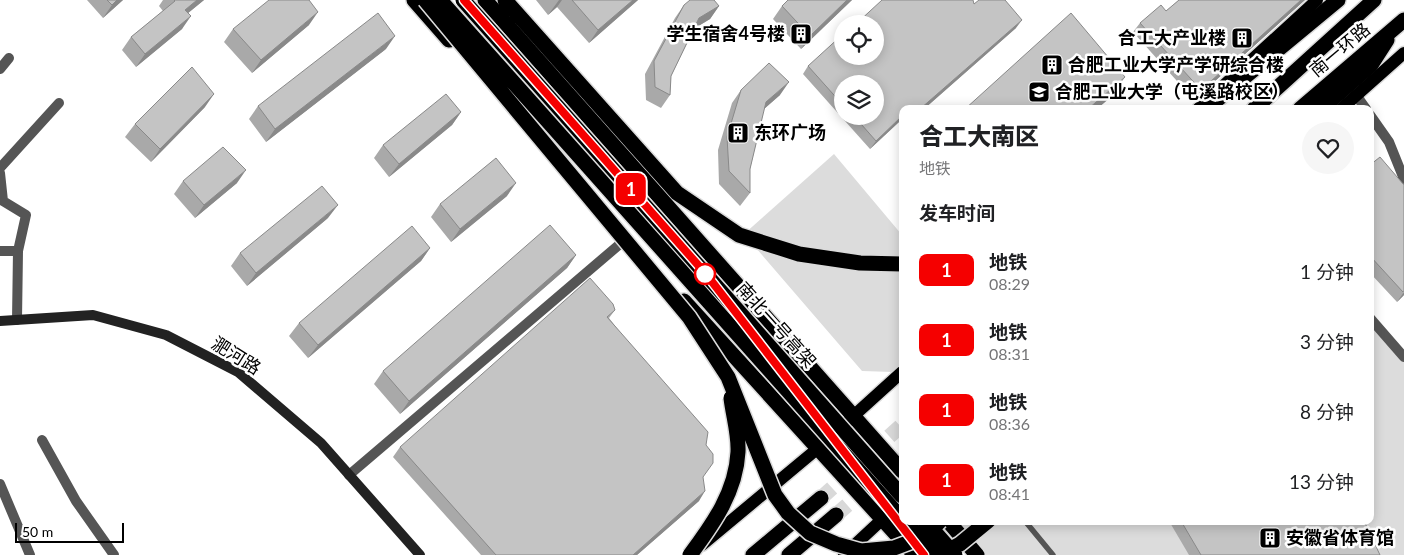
<!DOCTYPE html>
<html lang="zh">
<meta charset="utf-8">
<style>
:root{--surface:#fff;--page:#f6f6f6;--text:#202124;--muted:#757577}
body{margin:0;font-family:Lato,"Noto Sans SC",sans-serif;background:var(--page);color:var(--text);height:100vh;display:flex;flex-direction:column;font-size:19px;white-space:nowrap}
*{box-sizing:border-box;margin:0}
p{font-size:16px;color:var(--muted)}
.icon{flex:none;width:28px;height:28px;fill:none;stroke:currentColor;stroke-width:2;stroke-linecap:round;stroke-linejoin:round}
.map{position:relative;flex:1;overflow:hidden}
.panel{position:absolute;left:899px;top:105px;width:475px;height:420px;display:flex;flex-direction:column;background:var(--surface);border-radius:10px;box-shadow:0 2px 12px #0003}
.panel>*{flex:none}
.badge{padding:0 10px;border-radius:8px;font-size:18px;line-height:32px}
.tools{position:absolute;left:834px;top:15px;display:grid;gap:10px}
.tools a{display:grid;place-items:center;width:50px;height:50px;border-radius:50%;background:var(--surface);box-shadow:0 2px 12px #0003;font-size:25px}
.scale{position:absolute;left:15px;bottom:12px;width:109px;box-sizing:border-box;padding-left:5px;border:2px solid #000;border-top:0;font-size:14px;line-height:18px;white-space:nowrap;color:#000;-webkit-text-stroke:4px #fff;paint-order:stroke}
.map>.badge{position:absolute;translate:-50% -50%;box-shadow:0 0 0 2px #fff}
h2{padding:0 20px;font-size:19px;line-height:45px}
.round{display:grid;place-items:center;flex:none;width:52px;height:52px;border-radius:26px;background:var(--page)}
.head{display:flex;align-items:center;justify-content:space-between;height:85px;padding:0 20px}
h1{font-size:24px;font-weight:800;line-height:38px}
ul{padding:0;list-style:none}
li{display:flex;align-items:center;gap:15px;height:70px;padding:0 20px}
li div{flex:1}
li b{display:block;font-size:19px}
li em{font-style:normal}
li .badge{min-width:55px;font-weight:700;text-align:center}
.map>svg:first-child{display:block}
.green{fill:#dcdcdc}
.lines{fill:none;stroke-linecap:round;stroke-linejoin:round}
.highway-tunnel{stroke:#d9d9d9;stroke-width:15;stroke-dasharray:15 8;stroke-linecap:butt}
.primary-casing{stroke:#dbdbdb;stroke-width:15}
.highway-casing{stroke:#dbdbdb;stroke-width:18}
.lane{stroke:#555;stroke-width:5.5}
.street{stroke:#555;stroke-width:10}
.secondary{stroke:#222;stroke-width:10}
.primary{stroke:#000;stroke-width:12}
.highway{stroke:#000;stroke-width:15}
.highway-bridge-casing{stroke:#dbdbdb;stroke-width:18;stroke-linecap:butt}
.highway-bridge{stroke:#000;stroke-width:15}
.wall{fill:#a9a9a9;fill-rule:evenodd}
.shaded-wall{fill:#898989}
.building{fill:#c4c4c4;stroke:#898989}
.line-casing{stroke:#fff;stroke-width:11}
.line{stroke:#f50000;stroke-width:8}
.stop-dot{fill:#fff;stroke:#f50000;stroke-width:2.5}
.labels{text-anchor:middle;stroke-width:5;stroke-linejoin:round;paint-order:stroke}
.poi-label{font-size:18px;font-weight:bold;fill:#000;stroke:#fff;text-anchor:start}
.street-label{font-size:18px;fill:#000;stroke:#fff}
</style>
<div class="map">
<svg width="1404" height="555" viewBox="0 0 1404 555">
<rect width="100%" height="100%" fill="#fff"/>
<path class="green" d="M834,154L902,235V364L893,372L862,371L744,234Z
M1370,318L1404,357V555H977L948,521H1370Z"/>
<g class="lines">
<path class="highway-tunnel" d="M821,498L902,425
M836,515L902,457"/>
<g class="primary-casing">
<path id="primary" d="M1198,109L1317,0
M1341,109L1404,53
M702,545L817,449L902,372
M844,555L889,513"/>
</g>
<g class="highway-casing">
<path id="highway" d="M414,0L449,40
M485,0L902,471
M505,0L677,193L739,235L799,254L860,263L902,264
M1206,109L1338,0
M1254,109L1374,0
M1300,109L1404,20
M1321,109L1371,65L1387,40
M684,301L915,555
M948,521L977,555
M753,555L821,498
M789,555L836,515"/>
</g>
<path class="lane" d="M1025,521L1053,555"/>
<path class="street" d="M0,69L9,58
M1356,95L1366,109
M1370,115L1389,142L1404,179
M0,168L59,103
M0,173L3,201L26,215L18,251
M0,251H18L17,320
M1370,318L1404,357
M42,440L76,501L114,555
M349,475L627,238
M0,484L30,555"/>
<path class="secondary" d="M0,321L93,315L166,335L238,372L321,443L420,555"/>
<use href="#primary" class="primary"/>
<use href="#highway" class="highway"/>
<g class="highway-bridge-casing">
<path id="highway-bridge" d="M425,0L689,317L728,377L775,495L788,513L810,533L836,544L861,551L894,548L926,536L940,521
M440,0L902,519
M463,0L902,496
M905,521L935,555
M925,521L955,555
M690,555C713,524 736,492 738,452C739,435 733,415 731,398
M940,555L960,544L988,521"/>
</g>
<use href="#highway-bridge" class="highway-bridge"/>
</g>
<path class="wall" d="M87,0H123L103,18Z
M163,0H204L188,13L182,29L136,67L122,50L131,37L163,11L159,6Z
M536,0H638L589,43L557,7L548,15Z
M788,0H852L801,49L773,19L782,6Z
M1179,0H1305L1194,100L1133,32L1140,23L1166,11Z
M974,4L1016,28L924,109H902V126L899,122L870,149L803,74L808,66ZM842,84L875,116H842Z
M684,5L719,6L710,19L694,29L671,76L670,95L661,108L646,100L645,74L675,18Z
M309,25L252,73L224,42L233,29Z
M386,49L266,142L249,119L258,106Z
M741,90L780,95L764,109L750,169V193L740,206L719,184L718,150L732,103Z
M205,107L151,162L125,137L135,124Z
M461,112L452,125L389,177L374,158L383,145Z
M1370,165L1404,295L1397,302L1370,273Z
M183,181L237,183L195,218L174,194Z
M507,196L451,242L431,217L440,204Z
M328,218L247,286L231,266L240,253Z
M430,248L421,261L308,358L289,336L299,323Z
M576,255L567,268L400,414L374,384L383,371Z
M615,310L609,318L706,445L703,477L699,501L637,555H481L393,457L400,447Z
M1169,521H1364L1380,555H1189Z"/>
<path class="shaded-wall" d="M117,0H123L103,18L112,5Z
M197,0H204L176,23L185,10Z
M559,0H562L557,7L548,15Z
M633,0H638L589,43L598,30Z
M847,0H852L801,49L810,36Z
M1301,0H1305L1194,100L1201,90Z
M719,6L710,19L690,31L699,18Z
M318,12L309,25L252,73L261,60Z
M191,16L182,29L136,67L145,54Z
M1022,20L1016,28L924,109H920Z
M395,36L386,49L266,142L275,129Z
M1125,77L1111,97L1097,109H1088Z
M789,82L780,95L757,115L766,102Z
M214,94L205,107L151,162L160,149Z
M461,112L452,125L389,177L399,164Z
M902,116L899,122L870,149L876,141Z
M246,170L237,183L195,218L204,205Z
M516,183L507,196L451,242L460,229Z
M338,205L328,218L247,286L256,273Z
M430,248L421,261L308,358L318,345Z
M576,255L567,268L400,414L409,401Z
M1404,292V295L1397,302Z
M705,491L699,501L637,555H633Z"/>
<path class="building" d="M107,0H117L112,5Z
M174,0H197L185,10L191,16L145,54L131,37L175,1Z
M269,0H309L318,12L261,60L233,29Z
M572,0H633L598,30Z
M690,0H714L719,6L699,18L671,76L670,95L655,87L654,61L684,5Z
M788,0H847L810,36L782,6Z
M882,0H973L974,4L979,0H1005L1022,20L920,109H902V116L876,141L854,116H875V84H842V104L808,66L842,35V56H875V24H856Z
M1179,0H1301L1201,90L1140,23L1161,5L1166,11Z
M378,13L395,36L275,129L258,106Z
M1071,13L1125,77L1088,109H965Z
M769,63L789,82L766,102L750,169V193L729,171L727,137L741,90Z
M192,67L214,94L160,149L135,124Z
M446,94L461,112L399,164L383,145Z
M223,147L246,170L204,205L183,181Z
M1380,157L1404,185V292H1403L1370,256V165Z
M496,158L516,183L460,229L440,204Z
M322,186L338,205L256,273L240,253Z
M550,225L576,255L409,401L383,371Z
M412,226L430,248L318,345L299,323Z
M590,278L613,304L615,310L607,317L708,432L706,445L713,454V463L703,477L705,491L633,555H496L400,447Z
M1181,521H1364L1380,555H1201Z"/>
<g class="lines">
<g class="line-casing">
<path id="line" d="M464,0L706,274L924,555"/>
</g>
<use href="#line" class="line"/>
</g>
<defs>
<g id="building-square" transform="scale(1.125)"><rect x="-9" y="-9" width="18" height="18" rx="4" fill="#000" stroke="#fff"/><path d="M-4-6H4V6H1V3H-1V6H-4ZM-2.5-4.3h1.7v1.8h-1.7ZM.8-4.3h1.7v1.8H.8ZM-2.5-1h1.7V.8h-1.7ZM.8-1h1.7V.8H.8Z" fill="#fff"/></g>
<g id="university-square" transform="scale(1.125)"><rect x="-9" y="-9" width="18" height="18" rx="4" fill="#000" stroke="#fff"/><path d="M0-5L7-2L0 1L-7-2ZM-4 1L0 2.5L4 1V4Q0 6-4 4Z" fill="#fff"/></g>
</defs>
<g fill-rule="evenodd">
<use href="#building-square" x="801" y="34"/>
<use href="#building-square" x="1242" y="38"/>
<use href="#building-square" x="1052" y="65"/>
<use href="#university-square" x="1039" y="92"/>
<use href="#building-square" x="738" y="133"/>
<use href="#building-square" x="1270" y="538"/>
</g>
<circle class="stop-dot" cx="705" cy="274" r="10"/>
<g class="labels">
<g class="poi-label">
<text x="785" y="40" text-anchor="end">学生宿舍4号楼</text>
<text x="1226" y="44" text-anchor="end">合工大产业楼</text>
<text x="1068" y="71">合肥工业大学产学研综合楼</text>
<text x="1055" y="98">合肥工业大学（屯溪路校区）</text>
<text x="754" y="139">东环广场</text>
<text x="1286" y="544">安徽省体育馆</text>
</g>
<g class="street-label">
<text transform="translate(1340 50) rotate(-40)" y="6">南一环路</text>
<text transform="translate(776 325) rotate(48)" y="6">南北一号高架</text>
<text transform="translate(236 356) rotate(32)" y="6">淝河路</text>
</g>
</g>
</svg>
<div class="tools">
<a><svg class="icon" aria-label="locate" viewBox="0 0 24 24"><circle cx="12" cy="12" r="6"/><path d="M12 2v4M12 18v4M2 12h4M18 12h4"/></svg></a>
<a><svg class="icon" aria-label="layers" viewBox="0 0 24 24"><path d="M12 4l9 5-9 5-9-5zM3 14l9 5 9-5"/></svg></a>
</div>
<div class="scale">50 m</div>
<b class="badge" style="left:631px;top:189px;background:#f50000;color:#fff">1</b>
<section class="panel">
<div class="head"><div><h1>合工大南区</h1><p>地铁</p></div><a class="round"><svg class="icon" aria-label="heart" viewBox="0 0 24 24"><path d="M12 20l-8-8c-3-5 5-10 8-4 3-6 11-1 8 4z"/></svg></a></div>
<h2>发车时间</h2>
<ul>
<li><span class="badge" style="background:#f50000;color:#fff">1</span><div><b>地铁</b><p>08:29</p></div><em>1 分钟</em></li>
<li><span class="badge" style="background:#f50000;color:#fff">1</span><div><b>地铁</b><p>08:31</p></div><em>3 分钟</em></li>
<li><span class="badge" style="background:#f50000;color:#fff">1</span><div><b>地铁</b><p>08:36</p></div><em>8 分钟</em></li>
<li><span class="badge" style="background:#f50000;color:#fff">1</span><div><b>地铁</b><p>08:41</p></div><em>13 分钟</em></li>
</ul>
</section>
</div>
